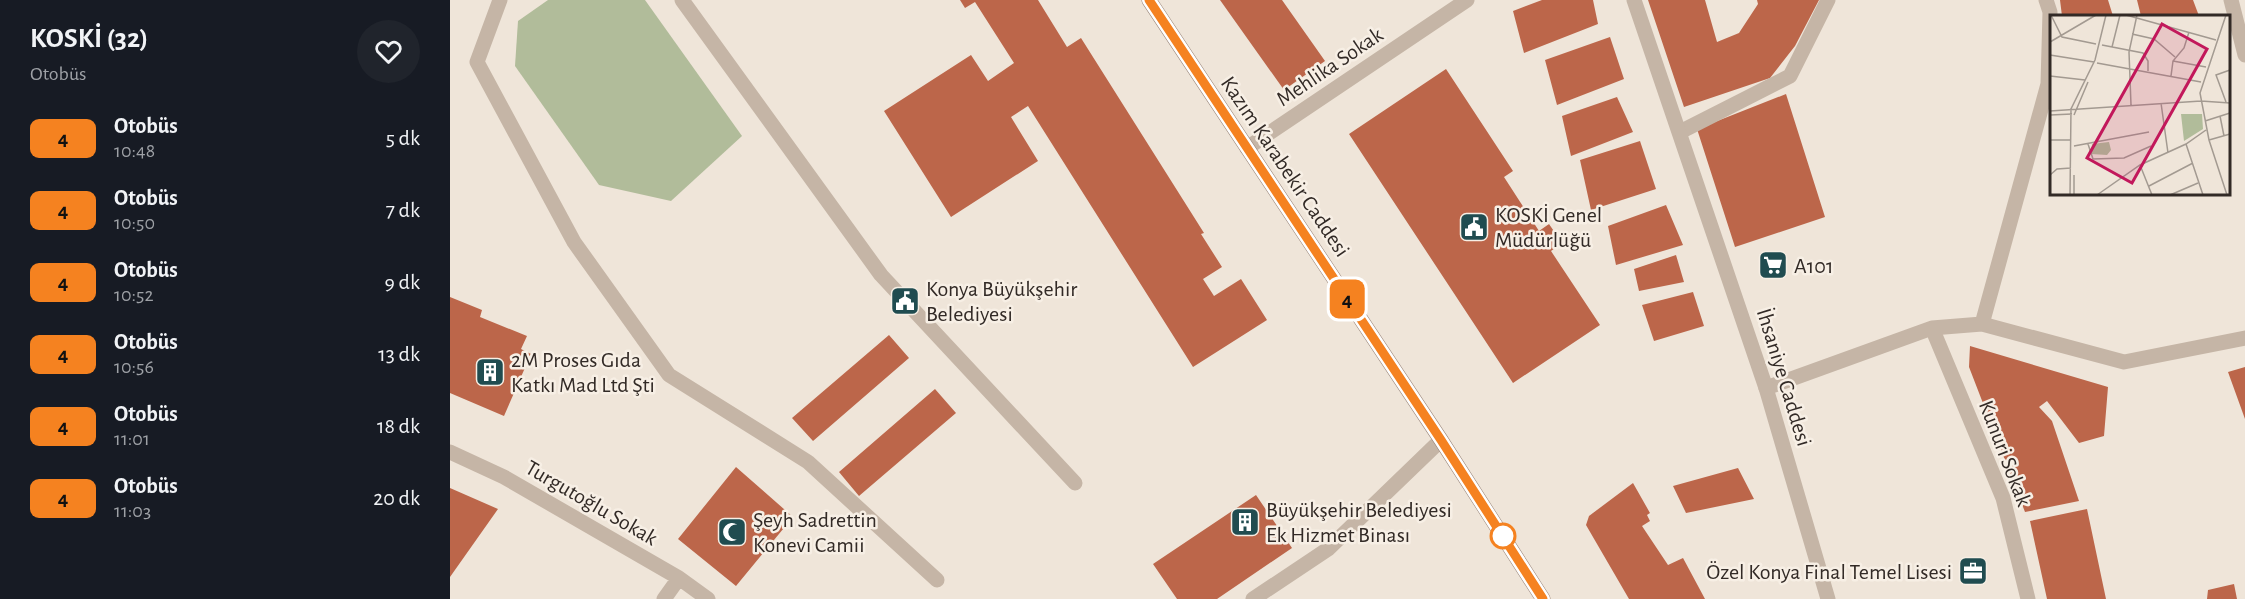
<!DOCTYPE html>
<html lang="tr">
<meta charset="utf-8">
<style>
:root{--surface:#171b24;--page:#20242c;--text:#f1f3f6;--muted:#9ea1a6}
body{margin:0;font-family:"Alegreya Sans",sans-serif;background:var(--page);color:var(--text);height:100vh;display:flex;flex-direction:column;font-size:22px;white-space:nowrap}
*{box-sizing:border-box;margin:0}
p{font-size:20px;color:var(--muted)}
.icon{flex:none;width:33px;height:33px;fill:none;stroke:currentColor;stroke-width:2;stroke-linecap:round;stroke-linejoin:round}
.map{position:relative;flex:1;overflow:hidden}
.panel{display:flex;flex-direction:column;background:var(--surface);width:450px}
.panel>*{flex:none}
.badge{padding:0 12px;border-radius:9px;font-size:21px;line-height:39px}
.map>.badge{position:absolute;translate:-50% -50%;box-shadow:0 0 0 3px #fff}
.round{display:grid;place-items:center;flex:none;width:63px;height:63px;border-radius:32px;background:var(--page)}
.summary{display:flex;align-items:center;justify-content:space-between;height:102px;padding:0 30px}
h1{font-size:28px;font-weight:600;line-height:45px}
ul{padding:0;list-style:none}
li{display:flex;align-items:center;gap:18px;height:72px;padding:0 30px}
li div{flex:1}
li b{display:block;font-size:22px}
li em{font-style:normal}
li .badge{min-width:66px;font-weight:700;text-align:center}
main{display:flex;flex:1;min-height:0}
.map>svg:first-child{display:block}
.green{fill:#b1bc9a}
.building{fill:#bc664a}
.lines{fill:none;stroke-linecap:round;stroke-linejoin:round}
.minor{stroke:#c5b5a6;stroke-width:15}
.tertiary{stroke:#c5b5a6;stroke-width:15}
.secondary{stroke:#998478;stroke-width:15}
.line-casing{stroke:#fff;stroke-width:14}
.line{stroke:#f58220;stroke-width:9}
.stop-dot{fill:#fff;stroke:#f58220;stroke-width:3}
.labels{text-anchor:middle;stroke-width:5;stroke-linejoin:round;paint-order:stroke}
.street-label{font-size:22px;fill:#322a26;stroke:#f7efe5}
.poi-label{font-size:22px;fill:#322a26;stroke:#f7efe5;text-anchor:start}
.inset-road{fill:none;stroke:#a39a91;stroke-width:1.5}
.view{fill:#c2185b;fill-opacity:0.15;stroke:#c2185b;stroke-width:3}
.inset-edge{fill:none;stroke:#322a26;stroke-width:3}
</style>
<main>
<section class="panel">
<div class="summary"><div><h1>KOSKİ (32)</h1><p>Otobüs</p></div><a class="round"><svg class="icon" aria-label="heart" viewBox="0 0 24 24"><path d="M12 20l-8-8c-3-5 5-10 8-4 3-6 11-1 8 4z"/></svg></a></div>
<ul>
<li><span class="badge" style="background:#f58220;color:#111">4</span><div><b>Otobüs</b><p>10:48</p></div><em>5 dk</em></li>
<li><span class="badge" style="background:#f58220;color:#111">4</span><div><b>Otobüs</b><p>10:50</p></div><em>7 dk</em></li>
<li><span class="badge" style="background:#f58220;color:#111">4</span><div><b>Otobüs</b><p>10:52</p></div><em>9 dk</em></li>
<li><span class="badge" style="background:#f58220;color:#111">4</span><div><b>Otobüs</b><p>10:56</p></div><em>13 dk</em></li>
<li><span class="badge" style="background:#f58220;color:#111">4</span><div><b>Otobüs</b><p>11:01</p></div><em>18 dk</em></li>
<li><span class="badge" style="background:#f58220;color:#111">4</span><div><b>Otobüs</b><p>11:03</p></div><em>20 dk</em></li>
</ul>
</section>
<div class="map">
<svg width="1795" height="599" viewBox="0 0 1795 599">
<rect width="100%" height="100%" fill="#efe5d9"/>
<path class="green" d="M98,0H195L292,136L221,201L149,185L65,66L68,21Z"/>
<path class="building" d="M510,0H588L617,47L631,38L754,233L751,234L772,267L753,279L764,296L791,279L817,320L743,367L578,106L561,117L588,161L501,217L434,111L521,55L538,81L564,63L525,2L515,8Z
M770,0H832L875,61L834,90Z
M1092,0H1143L1148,24L1074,53L1063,11Z
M1198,0H1255L1267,42L1289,33L1308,4L1307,0H1369L1345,46L1320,78L1234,107Z
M1610,0H1658L1663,16H1612Z
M1687,0H1743L1749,16H1691Z
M1160,37L1174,79L1107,105L1095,60Z
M996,69L1063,171L1054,177L1089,231L1099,224L1112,243L1101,251L1150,325L1063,383L899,134Z
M1336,94L1375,217L1285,247L1247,129Z
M1167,97L1183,132L1121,156L1112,116Z
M1190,141L1206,189L1141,210L1130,160Z
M1216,205L1233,245L1166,265L1158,226Z
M1226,255L1234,282L1189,291L1184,269Z
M1243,292L1254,326L1204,341L1192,305Z
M0,297L32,310L30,317L77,336L71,349L81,354L54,416L0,393Z
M439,335L459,358L363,441L342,418Z
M1520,346L1658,387L1654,436L1629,443L1597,401L1589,407L1602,421L1629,501L1575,512L1519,367Z
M1795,367V419L1778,372Z
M485,389L506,413L409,496L389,472Z
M286,467L343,517L286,586L228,539Z
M1288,468L1304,499L1236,513L1223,486Z
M1183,483L1200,513L1197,515L1200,521L1192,526L1218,565L1233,558L1255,599H1179L1136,525L1139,516Z
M0,488L48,509L0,577Z
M806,495L842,548L767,599H727L703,564Z
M1637,509L1656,599H1597L1580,521Z
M1784,584L1787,599H1757L1758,590Z"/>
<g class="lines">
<path class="minor" d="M50,0L27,62L124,242L219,375L358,462L487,580
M232,0L431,275L625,483
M1781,0L1795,55
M1230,132L1340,76L1378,0
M797,148L1017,0
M1532,324L1598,84L1600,12L1596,0
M1482,328L1553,498L1578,599
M1316,388L1482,328L1532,324L1674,362L1795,338
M0,452L54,477L229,578L258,599
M214,599L229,578
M803,599L878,549L991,440"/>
<path class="tertiary" d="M1184,0L1316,388L1378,599"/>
<path class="secondary" d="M699,0L991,440L1093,599"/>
</g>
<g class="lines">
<g class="line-casing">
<path id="line" d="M699,0L991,440L1093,599"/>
</g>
<use href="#line" class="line"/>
</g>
<defs>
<g id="civic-square" transform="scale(1.5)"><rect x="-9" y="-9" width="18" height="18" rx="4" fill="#204c50" stroke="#f7efe5"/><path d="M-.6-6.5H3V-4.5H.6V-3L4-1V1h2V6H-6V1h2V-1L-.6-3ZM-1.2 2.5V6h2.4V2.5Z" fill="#fff"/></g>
<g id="supermarket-square" transform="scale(1.5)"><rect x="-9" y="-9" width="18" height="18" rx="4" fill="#204c50" stroke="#f7efe5"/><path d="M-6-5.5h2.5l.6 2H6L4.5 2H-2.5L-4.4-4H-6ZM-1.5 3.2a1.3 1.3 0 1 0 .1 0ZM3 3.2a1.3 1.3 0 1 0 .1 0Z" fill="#fff"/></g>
<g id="building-square" transform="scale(1.5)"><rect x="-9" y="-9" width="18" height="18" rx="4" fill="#204c50" stroke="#f7efe5"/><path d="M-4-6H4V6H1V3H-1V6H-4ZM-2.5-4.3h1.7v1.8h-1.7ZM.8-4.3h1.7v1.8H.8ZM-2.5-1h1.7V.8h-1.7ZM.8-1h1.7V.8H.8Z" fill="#fff"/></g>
<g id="mosque-square" transform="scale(1.5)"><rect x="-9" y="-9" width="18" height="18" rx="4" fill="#204c50" stroke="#f7efe5"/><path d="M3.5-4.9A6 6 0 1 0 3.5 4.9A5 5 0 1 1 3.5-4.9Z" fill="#fff"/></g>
<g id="office-square" transform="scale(1.5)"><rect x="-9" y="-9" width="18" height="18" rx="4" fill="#204c50" stroke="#f7efe5"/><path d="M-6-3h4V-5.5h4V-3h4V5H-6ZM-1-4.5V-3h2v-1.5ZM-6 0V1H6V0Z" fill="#fff"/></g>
</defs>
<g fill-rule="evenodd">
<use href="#civic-square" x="1024" y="227"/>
<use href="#supermarket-square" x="1323" y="265"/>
<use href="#civic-square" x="455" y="301"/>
<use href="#building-square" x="40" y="372"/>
<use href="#building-square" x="795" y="522"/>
<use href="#mosque-square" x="282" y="532"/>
<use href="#office-square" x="1523" y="571"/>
</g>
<circle class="stop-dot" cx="1053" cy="536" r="12"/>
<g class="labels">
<g class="street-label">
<text transform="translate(879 66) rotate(-34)" y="8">Mehlika Sokak</text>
<text transform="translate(836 166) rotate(56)" y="8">Kazım Karabekir Caddesi</text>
<text transform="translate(1335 377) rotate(73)" y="8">İhsaniye Caddesi</text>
<text transform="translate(1556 453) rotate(69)" y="8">Kunuri Sokak</text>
<text transform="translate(142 502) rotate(30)" y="8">Turgutoğlu Sokak</text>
</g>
<g class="poi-label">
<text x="1045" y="222">KOSKİ Genel<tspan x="1045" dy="25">Müdürlüğü</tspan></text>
<text x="1344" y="273">A101</text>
<text x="476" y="296">Konya Büyükşehir<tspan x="476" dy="25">Belediyesi</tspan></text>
<text x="61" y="367">2M Proses Gıda<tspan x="61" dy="25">Katkı Mad Ltd Şti</tspan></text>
<text x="816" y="517">Büyükşehir Belediyesi<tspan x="816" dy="25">Ek Hizmet Binası</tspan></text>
<text x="303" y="527">Şeyh Sadrettin<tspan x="303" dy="25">Konevi Camii</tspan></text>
<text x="1502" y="579" text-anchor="end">Özel Konya Final Temel Lisesi</text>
</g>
</g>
<g transform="translate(1600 15)">
<rect width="180" height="180" fill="#efe5d9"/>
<path d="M131,99H152L153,114L134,126ZM59,127L61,135L57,140L41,139L42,129Z" fill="#b1bc9a"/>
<path class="inset-road" d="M1,0L12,22L46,29M76,0L166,25M176,0L150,78L159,125L177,180M82,19L104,24L125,42M0,27L46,0M52,30L93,38L98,46V56M62,32L70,0M0,40L44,47M123,46L156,52M47,48L151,67M0,61L35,65M121,61L123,46L134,33L139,17M151,86L180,88M176,87L166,60L180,55M111,88L118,138M81,90L79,37L87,0M0,96L151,86M0,100L22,99M24,100L38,67M170,101L174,121M155,106L180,98M0,125H21M159,125L180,119M38,129L43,144L74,143L101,131M136,129L153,180M24,131L99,117M90,150L102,180M0,160L7,154L21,153M24,160V180M99,171L143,148M20,180L21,94L45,45L56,0M47,180L90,150L136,129L156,115M120,180L148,168"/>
<path class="view" d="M112,9L157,34L82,168L37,143Z"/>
<rect width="180" height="180" class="inset-edge"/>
</g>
</svg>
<b class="badge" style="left:897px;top:299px;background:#f58220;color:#111">4</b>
</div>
</main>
